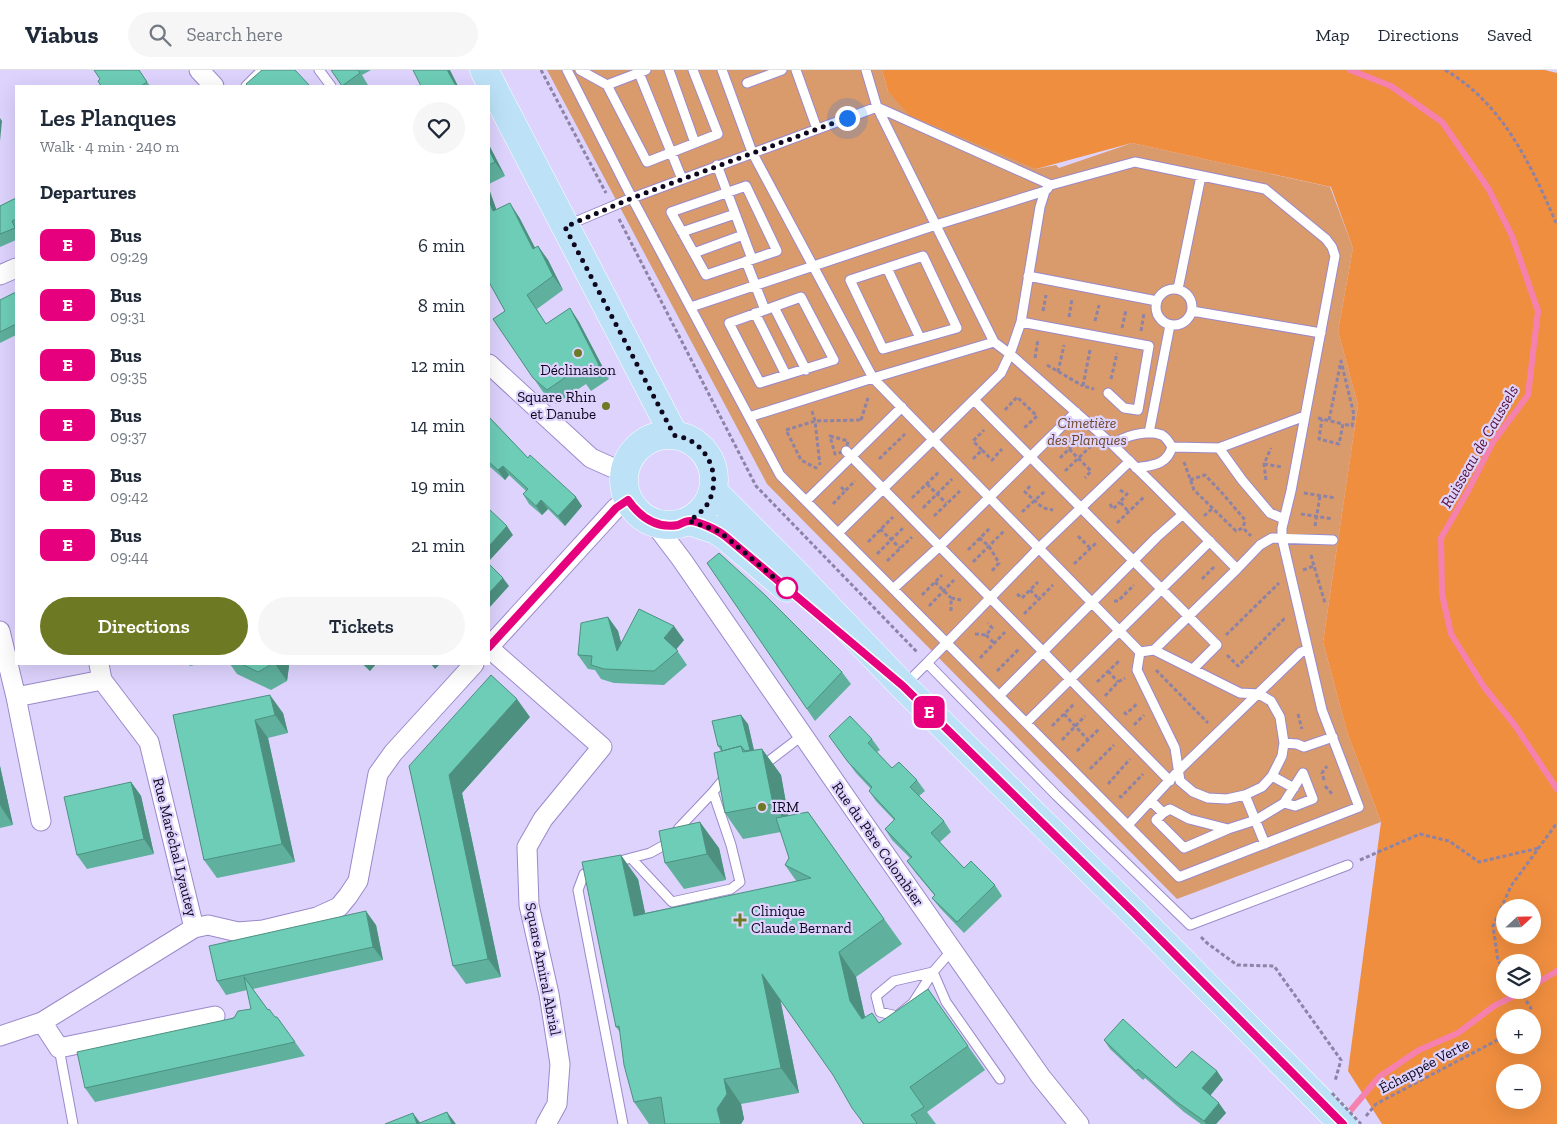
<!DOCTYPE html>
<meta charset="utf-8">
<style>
:root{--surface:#fff;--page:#f6f6f7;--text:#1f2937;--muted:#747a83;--line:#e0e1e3;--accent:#6e7924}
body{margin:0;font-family:"Zilla Slab",serif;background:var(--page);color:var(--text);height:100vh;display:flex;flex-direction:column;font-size:19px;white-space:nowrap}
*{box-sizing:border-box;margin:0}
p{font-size:16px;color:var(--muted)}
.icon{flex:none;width:28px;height:28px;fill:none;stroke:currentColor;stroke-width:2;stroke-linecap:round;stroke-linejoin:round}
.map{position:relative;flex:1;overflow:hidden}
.drawer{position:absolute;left:15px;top:15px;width:475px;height:580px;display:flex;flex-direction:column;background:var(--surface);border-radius:0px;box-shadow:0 5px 20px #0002}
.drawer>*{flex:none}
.badge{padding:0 10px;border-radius:8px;font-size:18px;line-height:32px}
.needle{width:32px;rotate:68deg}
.fabs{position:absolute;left:1496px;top:829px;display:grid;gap:10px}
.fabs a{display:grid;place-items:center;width:45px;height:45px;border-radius:50%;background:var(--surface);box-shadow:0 5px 20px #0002;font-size:25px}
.you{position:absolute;width:25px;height:25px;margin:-12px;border:4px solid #fff;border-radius:50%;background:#1a73e8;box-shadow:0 0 0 8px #1a73e833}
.map>.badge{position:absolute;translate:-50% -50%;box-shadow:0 0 0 2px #fff}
h2{padding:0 25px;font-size:19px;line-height:45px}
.round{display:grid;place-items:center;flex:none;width:52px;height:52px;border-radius:26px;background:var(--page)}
.headline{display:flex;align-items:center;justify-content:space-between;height:85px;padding:0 25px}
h1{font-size:24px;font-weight:600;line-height:38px}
.button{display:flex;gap:10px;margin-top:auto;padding:10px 25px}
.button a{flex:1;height:58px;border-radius:30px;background:var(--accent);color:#fff;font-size:20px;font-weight:600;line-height:58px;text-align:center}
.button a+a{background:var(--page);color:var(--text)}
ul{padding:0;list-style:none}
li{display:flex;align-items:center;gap:15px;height:60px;padding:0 25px}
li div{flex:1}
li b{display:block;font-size:19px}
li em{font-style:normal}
li .badge{min-width:55px;font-weight:700;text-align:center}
header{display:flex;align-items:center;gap:30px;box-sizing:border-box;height:70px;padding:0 25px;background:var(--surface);border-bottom:1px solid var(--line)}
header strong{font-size:24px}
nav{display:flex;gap:28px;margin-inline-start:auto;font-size:18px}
.search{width:350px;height:45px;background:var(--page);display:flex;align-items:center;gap:12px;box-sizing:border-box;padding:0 18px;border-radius:28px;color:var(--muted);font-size:19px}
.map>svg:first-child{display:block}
.green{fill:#d99a6c}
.forest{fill:#f08e3f;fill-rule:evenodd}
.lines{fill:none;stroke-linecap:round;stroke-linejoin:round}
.stream{stroke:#f581af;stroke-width:6}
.service-casing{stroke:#9b89ca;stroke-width:11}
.minor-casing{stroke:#9b89ca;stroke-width:21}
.primary-casing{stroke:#fff;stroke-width:29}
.path{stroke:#8d83a6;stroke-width:3;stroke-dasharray:4 2.5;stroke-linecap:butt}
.service{stroke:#fff;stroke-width:9}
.minor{stroke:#fff;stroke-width:19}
.primary{stroke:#bde2f8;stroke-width:28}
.path-bridge{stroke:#8d83a6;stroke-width:3;stroke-dasharray:4 2.5;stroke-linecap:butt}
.wall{fill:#5fb09d}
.shaded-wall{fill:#4d9080}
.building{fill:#6ecdb7;stroke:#4d9080}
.line-casing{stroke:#fff;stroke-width:11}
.line{stroke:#e6007e;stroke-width:8}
.walk{stroke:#0f071e;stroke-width:5;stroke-dasharray:0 9}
.poi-dot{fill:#6e7924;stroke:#ddd3fd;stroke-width:2}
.stop-dot{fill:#fff;stroke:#e6007e;stroke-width:2.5}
.labels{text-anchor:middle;stroke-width:4.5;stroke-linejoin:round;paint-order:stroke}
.poi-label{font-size:15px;fill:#0f071e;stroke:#ddd3fd;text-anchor:start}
.park-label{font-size:15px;font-style:italic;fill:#6e4526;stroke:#ddd3fd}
.street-label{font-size:15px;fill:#0f071e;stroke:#ddd3fd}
.water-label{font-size:16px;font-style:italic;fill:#550d30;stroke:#ddd3fd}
</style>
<header>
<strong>Viabus</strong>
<div class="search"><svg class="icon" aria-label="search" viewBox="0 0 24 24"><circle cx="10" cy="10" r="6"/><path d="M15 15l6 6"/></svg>Search here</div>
<nav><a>Map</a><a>Directions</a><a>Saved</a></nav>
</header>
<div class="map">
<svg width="1557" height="1054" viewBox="0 0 1557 1054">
<rect width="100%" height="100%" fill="#ddd3fd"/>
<path class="green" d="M547,0H882L888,21L1036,99L1056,95L1059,98L1132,73L1330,117L1353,178L1338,261L1358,335L1323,572L1347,662L1381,752L1177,829L767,414Z"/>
<path class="forest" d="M882,0H1545L1557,3V1054H1382L1348,1001L1381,752L1347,662L1323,572L1358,335L1338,261L1353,178L1331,117L1132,73L1036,99L909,45L888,21ZM1505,838H1532V865H1505ZM1505,892H1532V920H1505ZM1505,948H1532V975H1505ZM1505,1002H1532V1030H1505Z"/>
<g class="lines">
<path class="stream" d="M1350,0L1391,16L1442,52L1488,118L1512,166L1538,241L1528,325L1493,372L1468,421L1441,468L1442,524L1451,564L1484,617L1514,654L1557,719
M1532,916L1557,901
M1345,1047L1379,1007L1419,980L1458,963L1494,936L1526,920"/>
<g class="service-casing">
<path id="service" d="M319,0L331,16
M567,0L632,128L780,405L1179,807L1359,737L1322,640L1282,468V458L1291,421L1335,186L1332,177L1326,169L1265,119L1135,92L1051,115L877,37L866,0
M580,0L607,15L646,0
M669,0L695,73
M722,0L752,82L873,308L1140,582
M796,0L817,59
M639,3L682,109
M747,13L782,0
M607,15L647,92L718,64L693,0
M246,16L262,0
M717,95L752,189
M746,116L777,181L706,205L671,142Z
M568,155L632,128L877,37L994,272L1010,284L1113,375L1155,416L1237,499L1154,580
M682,162L735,144
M694,183L743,165
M923,186L957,258L883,279L850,210Z
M746,191L765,240L801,227L834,290L760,313L729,253L765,240
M887,198L920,268
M1028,206L1157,231
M1156 237a18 18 0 1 1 36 0a18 18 0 1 1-36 0Z
M1178,219L1201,106
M691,237L936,155L1045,121L1048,118
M774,237L806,300
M1192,241L1321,263
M755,243L786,305
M1021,252L1149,276L1138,340L1124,338L1108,323
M974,330L1217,575L1193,599
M749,347L873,308L994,272
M1149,363L1170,255
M1113,375C1123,366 1148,359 1162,365C1167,368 1169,372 1172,377C1167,395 1153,395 1136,398
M1172,377L1219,378L1305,346
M1219,378L1242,410L1270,443L1284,449
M846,381L1170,711
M806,431L902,337
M838,463L1001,303L1010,284L1021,252L1040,137L1045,121
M1237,499L1260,475L1272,468L1333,470
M893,519L940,476L1076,342
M1154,580L1240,623L1259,624L1271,631L1280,647L1284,673L1282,686L1272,706L1262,717L1245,725L1227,729L1208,728L1193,722L1180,711L1175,678L1137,600L1140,582Z
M927,593L1039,478L1130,391
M905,615L927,593L1056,725L1190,855L1348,795
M999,626L1157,467L1183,444
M1026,653L1210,471
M1284,673L1297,674L1304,677L1333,667
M761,695L765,694L803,665
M1272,706L1294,718
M1245,725L1265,774
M1151,731L1163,743L1170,739L1189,749L1228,759L1256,750L1284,733L1303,703L1313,729L1295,736L1284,733
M1163,743L1156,750L1184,778L1228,759
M1128,755L1179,700L1301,582L1308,580
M631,788L650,783L670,772L679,758L713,722
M613,793L631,788L672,832L731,819L740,812L731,775L713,722L727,705
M594,798L584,804L578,820L623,1054
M953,882L946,887L933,902L946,932L1000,1009
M933,902L913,933L897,946L880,942L876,926L894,911Z
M59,978L73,1054"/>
</g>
<g class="minor-casing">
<path id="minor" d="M199,0L214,16
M0,205L16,198
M489,294L591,388L611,397L625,401
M654,453L682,490L862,751L1041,1007L1079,1054
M0,561L16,627
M489,577L616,438L628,430
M489,578L602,677L543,749L527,777L529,835L549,924L560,994L557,1034L546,1054
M99,594L102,610L149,672L194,858
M41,751L16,627L102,610
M42,952L59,978L215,946
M0,966L42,952L194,858L208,855L238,862L263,860L317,847L339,837L348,826L358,811L378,704L393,683L474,594"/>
</g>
<g class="primary-casing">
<path id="primary" d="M484,0L674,365
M624 410a45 45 0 1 1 90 0a45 45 0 1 1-90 0Z
M713,421L788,496L903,616L1134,843L1343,1054
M689,451L716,460L725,466L787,518"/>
</g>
<path class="path" d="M541,0L606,123
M1445,0C1503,33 1532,97 1557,155
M619,149L756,416L917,582
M1043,241L1046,225
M1069,247L1072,229
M1095,251L1099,235
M1122,258L1126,240
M1141,261L1144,243
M1090,280L1083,316L1094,319
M1035,288L1038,269
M1047,295L1083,316
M1058,302L1064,275
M1111,309L1117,283
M1005,340L1017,327L1037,346L1023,359
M812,341L815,351L820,395
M1318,348L1343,354L1339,374L1319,369L1322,349
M861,350L868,328
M1329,350L1341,291L1354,345L1352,356L1343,354
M830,366L848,371L846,381L835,384Z
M1069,379L1091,401L1085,408
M982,380L992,390L1002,379
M1060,388L1075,373
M879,389L905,364
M973,389L982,380L973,371L984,360
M1184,392L1194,420L1236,461L1243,458L1251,466
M1264,394L1282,397
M817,397L816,398L801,390L786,360L815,351L861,350
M1065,401L1092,375
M1190,410L1205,405L1223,424L1245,450L1243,458
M1266,410L1264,394L1271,378
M927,414L946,433
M1030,416L1025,422L1043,438L1053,440
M841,417L845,421L855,411
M1120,420L1127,424L1120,432L1128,441
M1304,423L1336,428
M912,428L940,401
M833,434L845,421
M1110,434L1113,439L1120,432
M923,438L952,409
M1022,442L1045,421
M1301,444L1333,449
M934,446L960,421
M1204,446L1213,438
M1117,453L1145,426
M1315,456L1320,426
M880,459L900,478
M1078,466L1090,478
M979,468L989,476L999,493L991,502
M868,472L893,447
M968,480L990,458
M877,484L903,458
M1311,485L1314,496
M887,491L912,467
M973,492L1004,461
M1074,494L1096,473
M1303,500L1314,496L1325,533
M1202,509L1214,497
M935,512L951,528
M1030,520L1039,529
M1017,524L1022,528L1038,512
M922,525L942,505
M1114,531H1118L1134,515
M929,536L954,510
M951,541V528L961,530
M1024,544L1053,515
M975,564L986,565L992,558L988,553
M986,565L994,573
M1226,565L1279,513
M1227,585L1238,596L1284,549L1287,548
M980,588L1005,562
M1156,600L1208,653
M997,601L1019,579
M1108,601L1118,612
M1097,612L1119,591
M1105,626L1118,612L1125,608
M1124,642L1126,644L1138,633
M1064,644L1088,670
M1298,644L1302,659
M1134,655L1144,645
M1052,656L1074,634
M1062,670L1085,646
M1077,681L1099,659
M1090,699L1114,675
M1324,710L1322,703L1327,696
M1108,714L1130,689
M1325,716L1333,725
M1119,726L1121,727L1143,704
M1360,790L1420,764L1449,771L1479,792L1539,778
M1201,867L1207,873L1237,895L1274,896L1341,990L1335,1011
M1505,900L1498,891L1493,856L1511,816L1557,753
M1519,920L1531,938L1525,948
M1366,1046L1376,1034L1505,966"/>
<use href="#service" class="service"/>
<use href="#minor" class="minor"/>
<use href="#primary" class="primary"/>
<path class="path-bridge" d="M1332,1023L1361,1054"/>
</g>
<path class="wall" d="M139,0L150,16H101L100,9Z
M331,0H371L362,5L368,15L366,16H342Z
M489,75L505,106L489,114Z
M489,119L496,139L519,147L535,178L538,176L548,190L563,220L537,239L546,254L570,238L579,252L609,309L591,321L586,314L556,334L543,322L493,249L505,241L489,212Z
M16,128V170L0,177V136Z
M16,222V265L0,273V230Z
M489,347L528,388L582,436L565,456L548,439L542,445L529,434L523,424L526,421L509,405L505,410L489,396Z
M707,493L842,602L851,614L815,651Z
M608,547L618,561L621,573L684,570L676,579L687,595L664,615L614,613L601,609L595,600L588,599L578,585Z
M188,594H199L190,596Z
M230,594H288L289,596L287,611L271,620L237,604Z
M362,594H376L370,601Z
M283,643L288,663L268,668L295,792L217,808L204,790L173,645Z
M530,647L462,723L501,907L466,914L453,896L409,696Z
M748,654L754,680L762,679L781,705L788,746L808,742L902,874L856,907L865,947L879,953L928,919L985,1000L927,1042L936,1054H863L833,1005L780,929L799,1023L741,1034L744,1049L741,1054H649L634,1032L620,962L616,957L638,809L645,843L797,812L785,795L789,788L781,762L743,769L725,743L721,681L718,676Z
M872,669L880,680L877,682L892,698L917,710L925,721L919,726L944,751L951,762L940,772L964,798L995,815L1002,826L964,863L940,838L932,828L935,826L915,802L907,791L910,788L892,770L885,759L894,750L876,731L869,721L871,719L856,703L837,677Z
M0,696L13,755L0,758Z
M131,712L141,726L154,784L87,799L77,785Z
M719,778L726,810L684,819L665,793Z
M376,855L383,890L253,919L268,940L295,972L305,986L95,1032L85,1018L251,939L247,920L226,925L217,911Z
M1104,970L1176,998L1217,1001L1223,1010L1210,1026L1226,1043L1216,1054H1201L1184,1042L1145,1008L1143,1010L1110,979Z"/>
<path class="shaded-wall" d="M447,0H450L458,16H456Z
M0,48L2,51L0,71Z
M489,75L505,106L495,92L489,80Z
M489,119L502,155L493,141L489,131Z
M510,133L519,147L543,193L533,179Z
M538,176L548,190L563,220L553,206Z
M570,238L579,252L609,309L599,295Z
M503,396L509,405L505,410L498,400Z
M576,427L582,436L565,456L558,446Z
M541,430L548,439L542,445L536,436Z
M507,456L513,465L489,491V476Z
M503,508L509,516L490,537L489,536V523Z
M608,547L618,561L627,595L617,581Z
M674,556L684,570L674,582L664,568Z
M275,594H288L289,596L287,611Z
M364,594H376L370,601Z
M431,594H440L435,599Z
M270,625L283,643L288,663L275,645Z
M517,629L530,647L462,723L501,907L488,889L449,705Z
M741,645L748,654L756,690L750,680Z
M255,650L268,668L295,792L282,774Z
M762,679L781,705L791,760L773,734Z
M0,696L13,755L1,737L0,734Z
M131,712L141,726L154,784L144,769Z
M700,752L719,778L726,810L707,784Z
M621,785L638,809L651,871L634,846Z
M366,841L376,855L383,890L373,877Z
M839,882L856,907L867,956L850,931Z
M762,904L780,928L799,1023L781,998Z
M1217,1001L1223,1010L1208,1028L1202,1018Z
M724,1009L741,1034L744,1049L741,1054H721L717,1039Z
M1219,1033L1226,1043L1216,1054H1206L1204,1051Z
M447,1042L456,1054H452Z
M413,1043L421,1054H417Z"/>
<path class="building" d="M94,0H139L147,12L141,16H101L98,11L100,9Z
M262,0H295L310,16H248L246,14Z
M331,0H358L360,3L342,16Z
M413,0H447L456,16H420H421Z
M489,80L495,92L489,95Z
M16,128V149L12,151L15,158L0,164V136Z
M489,131L493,141L510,133L533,179L538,176L553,206L527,225L546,254L570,238L599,295L581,307L576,300L547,320L533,308L493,249L505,241L489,212Z
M16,222V254L0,262V230Z
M489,347L528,388L530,385L576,427L558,446L541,430L536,436L523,424L528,419L503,396L498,400L489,392Z
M489,439L507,456L489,476Z
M719,483L764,524L842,602L807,639L707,493Z
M489,494L503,508L489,523Z
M639,539L674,556L664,568L678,581L654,601L604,599L591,595L592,586L578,585L581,553L608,547L617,581Z
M242,594H272L258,602Z
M491,605L517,629L449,705L488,889L453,896L409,696Z
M270,625L275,645L255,650L282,774L204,790L173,645Z
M741,645L750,680L745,681L741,676L722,681L721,676H718L712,651Z
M850,646L872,669L868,673L892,698L899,692L917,710L910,717L944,751L931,763L964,798L971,791L995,815L957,852L932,828L935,825L907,791L912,787L885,759L895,749L869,721L872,717L848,692L829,666Z
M741,676L743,682L762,679L773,734L725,743L714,683Z
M131,712L144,769L77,785L64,727Z
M808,742L884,849L839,882L850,931L862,949L872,943L879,953L928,919L968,976L910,1017L924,1037L911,1045L917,1053L916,1054H864L852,1038L833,1005L762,904L781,998L724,1009L727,1024L717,1039L721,1054H665L661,1027L634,1032L624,995L619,956L616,957L582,792L621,785L634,846L811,808L785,795L789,788L776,748Z
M700,752L707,784L665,793L659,761Z
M366,841L373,877L217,911L209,876Z
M244,907L268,940L269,939L275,947H277L295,972L85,1018L77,982L234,948L238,941L251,939Z
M1123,949L1176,998L1192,981L1217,1001L1202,1018L1219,1033L1204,1051L1177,1032L1138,999L1136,1001L1104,970Z
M447,1042L452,1054H417Z
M413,1043L417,1054H385Z"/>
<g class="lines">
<g class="line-casing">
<path id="line" d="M489,577L616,438L628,430C640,447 656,459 678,455C681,454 685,451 689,451C697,450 719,461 725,466L903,616L1134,843L1343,1054"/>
</g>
<use href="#line" class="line"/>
<path class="walk" d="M787,518L790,521L725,466L716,460L689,451C697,445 705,440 709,431C720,409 711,381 689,370C684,367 678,367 674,365L565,157L632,128L847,48"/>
</g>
<g class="poi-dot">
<circle cx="578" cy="283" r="5"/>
<circle cx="606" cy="336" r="5"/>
<circle cx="762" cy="737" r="5"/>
<path d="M737.5 842.5h5v5h5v5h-5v5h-5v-5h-5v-5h5z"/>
</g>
<circle class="stop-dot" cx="787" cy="518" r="10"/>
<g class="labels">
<g class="poi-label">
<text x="578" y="305" text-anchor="middle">Déclinaison</text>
<text x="596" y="332" text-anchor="end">Square Rhin<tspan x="596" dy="17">et Danube</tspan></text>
<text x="772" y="742">IRM</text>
<text x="751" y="846">Clinique<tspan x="751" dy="17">Claude Bernard</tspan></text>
</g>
<g class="park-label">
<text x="1087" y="358">Cimetière<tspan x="1087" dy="17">des Planques</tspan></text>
</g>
<g class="street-label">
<text transform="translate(878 774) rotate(55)" y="5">Rue du Père Colombier</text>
<text transform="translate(175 777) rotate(76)" y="5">Rue Maréchal Lyautey</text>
<text transform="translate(543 899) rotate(79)" y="5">Square Amiral Abrial</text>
<text transform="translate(1424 996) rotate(-28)" y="5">Échappée Verte</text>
</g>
<g class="water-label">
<text transform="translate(1479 376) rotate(-60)" y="6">Ruisseau de Caussels</text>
</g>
</g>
</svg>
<div class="fabs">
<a><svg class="needle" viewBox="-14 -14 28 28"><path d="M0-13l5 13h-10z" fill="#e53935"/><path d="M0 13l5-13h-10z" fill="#747a83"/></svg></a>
<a><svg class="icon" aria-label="layers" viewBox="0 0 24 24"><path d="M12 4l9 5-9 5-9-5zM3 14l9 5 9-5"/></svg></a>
<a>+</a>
<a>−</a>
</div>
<div class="you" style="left:847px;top:48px"></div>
<b class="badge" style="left:929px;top:642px;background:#e6007e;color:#fff">E</b>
<section class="drawer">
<div class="headline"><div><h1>Les Planques</h1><p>Walk · 4 min · 240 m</p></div><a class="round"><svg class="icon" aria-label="heart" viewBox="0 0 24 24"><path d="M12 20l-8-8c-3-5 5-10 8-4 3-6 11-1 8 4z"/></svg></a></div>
<h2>Departures</h2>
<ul>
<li><span class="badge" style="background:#e6007e;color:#fff">E</span><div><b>Bus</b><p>09:29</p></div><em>6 min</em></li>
<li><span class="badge" style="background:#e6007e;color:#fff">E</span><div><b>Bus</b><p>09:31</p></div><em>8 min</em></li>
<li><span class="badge" style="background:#e6007e;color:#fff">E</span><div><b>Bus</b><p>09:35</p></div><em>12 min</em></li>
<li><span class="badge" style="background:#e6007e;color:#fff">E</span><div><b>Bus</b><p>09:37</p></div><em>14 min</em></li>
<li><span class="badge" style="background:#e6007e;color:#fff">E</span><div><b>Bus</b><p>09:42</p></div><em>19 min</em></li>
<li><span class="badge" style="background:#e6007e;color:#fff">E</span><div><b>Bus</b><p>09:44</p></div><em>21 min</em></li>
</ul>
<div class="button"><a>Directions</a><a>Tickets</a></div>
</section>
</div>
